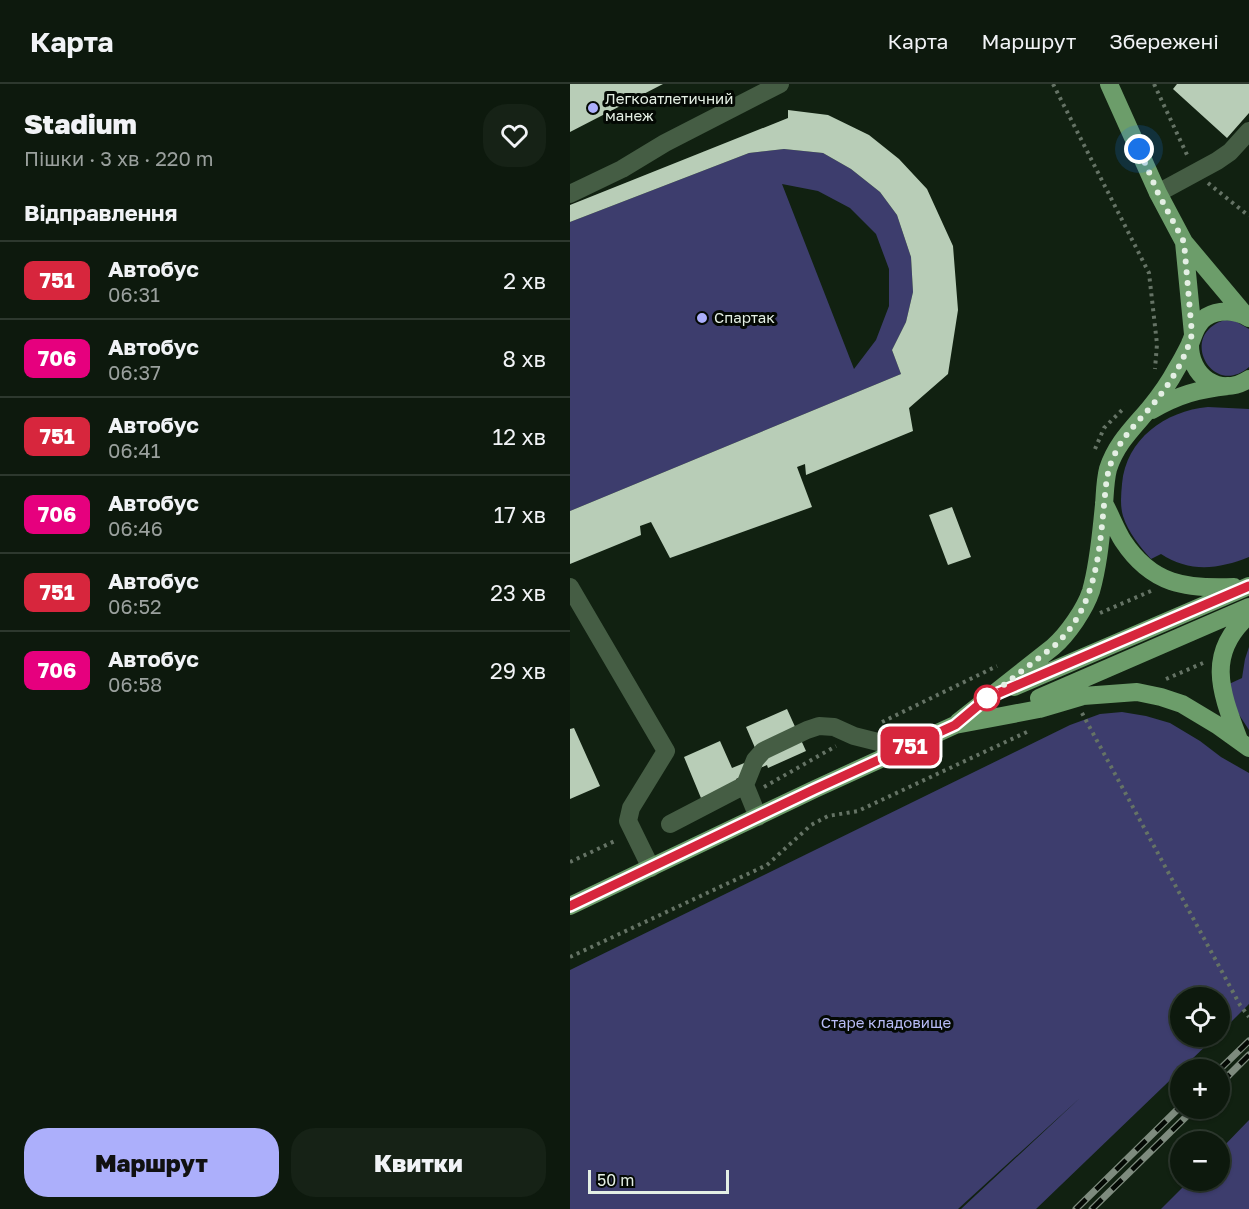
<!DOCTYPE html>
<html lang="uk">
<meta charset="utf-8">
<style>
:root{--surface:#0d190d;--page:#162216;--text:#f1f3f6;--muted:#9aa09d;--line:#2d382e;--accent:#acaffb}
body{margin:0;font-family:"Golos Text",sans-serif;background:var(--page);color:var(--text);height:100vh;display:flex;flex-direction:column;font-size:22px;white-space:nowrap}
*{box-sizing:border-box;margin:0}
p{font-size:20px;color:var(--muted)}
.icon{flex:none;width:33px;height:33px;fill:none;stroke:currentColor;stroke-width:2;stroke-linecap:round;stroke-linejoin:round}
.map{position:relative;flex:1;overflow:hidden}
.drawer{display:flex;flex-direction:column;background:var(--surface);width:570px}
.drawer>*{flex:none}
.badge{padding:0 12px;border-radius:9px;font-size:21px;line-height:39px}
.controls{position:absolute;left:600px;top:903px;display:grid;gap:12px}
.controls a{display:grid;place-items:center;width:60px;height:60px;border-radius:50%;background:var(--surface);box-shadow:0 2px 4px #0004,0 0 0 2px var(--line);font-size:30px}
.scale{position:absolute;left:18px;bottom:15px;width:141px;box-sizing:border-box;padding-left:6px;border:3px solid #e4efe4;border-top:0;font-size:16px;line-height:21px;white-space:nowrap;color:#e4efe4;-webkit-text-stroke:4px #040904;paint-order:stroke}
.you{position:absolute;width:30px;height:30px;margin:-15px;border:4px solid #fff;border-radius:50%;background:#1a73e8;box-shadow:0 0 0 9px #1a73e833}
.map>.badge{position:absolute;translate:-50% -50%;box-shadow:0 0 0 3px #fff}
h2{padding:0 24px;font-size:22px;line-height:54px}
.round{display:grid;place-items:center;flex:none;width:63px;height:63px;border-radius:24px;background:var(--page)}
.summary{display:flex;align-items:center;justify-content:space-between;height:102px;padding:0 24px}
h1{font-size:28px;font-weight:800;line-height:45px}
.cta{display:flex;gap:12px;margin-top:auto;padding:12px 24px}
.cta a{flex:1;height:69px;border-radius:24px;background:var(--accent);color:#111;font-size:24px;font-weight:800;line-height:69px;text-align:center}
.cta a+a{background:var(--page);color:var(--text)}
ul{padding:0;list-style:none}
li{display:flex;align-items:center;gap:18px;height:78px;padding:0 24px;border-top:2px solid var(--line)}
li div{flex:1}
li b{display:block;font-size:22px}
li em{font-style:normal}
li .badge{min-width:66px;font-weight:700;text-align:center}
header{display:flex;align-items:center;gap:36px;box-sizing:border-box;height:84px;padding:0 30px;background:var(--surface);border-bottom:2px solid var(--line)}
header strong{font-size:28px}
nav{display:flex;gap:33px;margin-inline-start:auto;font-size:21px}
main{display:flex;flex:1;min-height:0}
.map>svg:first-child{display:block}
.green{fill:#3d3d6d;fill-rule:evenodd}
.building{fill:#b8cdb7}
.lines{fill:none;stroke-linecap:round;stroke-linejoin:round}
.path{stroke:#657365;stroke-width:4;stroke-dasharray:3 4.5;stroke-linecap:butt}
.minor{stroke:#455d44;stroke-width:18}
.major{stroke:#6c9d6a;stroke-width:18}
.rail-casing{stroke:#7e8b7e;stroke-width:7}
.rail{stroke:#040904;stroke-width:4.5;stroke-dasharray:14;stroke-linecap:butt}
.line-casing{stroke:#fff;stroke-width:14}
.line{stroke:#d7263d;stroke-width:9}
.walk{stroke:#e4efe4;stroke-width:6;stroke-dasharray:0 10.8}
.poi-dot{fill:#acaffb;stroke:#040904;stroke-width:2}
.stop-dot{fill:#fff;stroke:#d7263d;stroke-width:3}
.labels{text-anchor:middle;stroke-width:6;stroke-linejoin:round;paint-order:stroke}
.poi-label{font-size:15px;fill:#e4efe4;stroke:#040904;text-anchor:start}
.park-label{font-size:15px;fill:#b8bcf6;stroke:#040904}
</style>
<header>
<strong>Карта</strong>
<nav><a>Карта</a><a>Маршрут</a><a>Збережені</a></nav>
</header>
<main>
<section class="drawer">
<div class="summary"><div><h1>Stadium</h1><p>Пішки · 3 хв · 220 m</p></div><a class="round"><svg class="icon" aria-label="heart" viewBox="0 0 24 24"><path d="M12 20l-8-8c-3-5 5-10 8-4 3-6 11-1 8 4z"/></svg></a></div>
<h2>Відправлення</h2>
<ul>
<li><span class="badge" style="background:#d7263d;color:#fff">751</span><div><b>Автобус</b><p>06:31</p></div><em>2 хв</em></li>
<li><span class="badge" style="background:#e6007e;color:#fff">706</span><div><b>Автобус</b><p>06:37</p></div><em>8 хв</em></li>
<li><span class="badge" style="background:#d7263d;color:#fff">751</span><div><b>Автобус</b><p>06:41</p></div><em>12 хв</em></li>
<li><span class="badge" style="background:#e6007e;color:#fff">706</span><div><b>Автобус</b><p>06:46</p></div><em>17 хв</em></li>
<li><span class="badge" style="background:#d7263d;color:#fff">751</span><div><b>Автобус</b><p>06:52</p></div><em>23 хв</em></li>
<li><span class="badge" style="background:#e6007e;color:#fff">706</span><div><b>Автобус</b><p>06:58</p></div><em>29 хв</em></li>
</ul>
<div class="cta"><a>Маршрут</a><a>Квитки</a></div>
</section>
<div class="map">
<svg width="679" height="1125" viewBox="0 0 679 1125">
<rect width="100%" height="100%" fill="#112111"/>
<path class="green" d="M214,65L253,69L281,85L310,108L327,131L341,173L343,208L336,238L322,266L331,290L0,427V138L179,69ZM212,100L248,107L280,124L306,150L319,185V222L306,256L284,285Z
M655,236L665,237L679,245V283C642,315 607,250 655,236Z
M638,323L679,325V473C649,485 620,489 591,470L581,475C570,463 558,448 553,432C550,422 551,411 552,400C556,355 595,327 638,323Z
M679,563V646L666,626L659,600L672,594L675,575Z
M552,628L576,632L600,639L630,657L651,673L679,689V920L650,949V914H610V952L645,953L466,1125H391L511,1013L388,1125H0V886L500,641L530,630Z
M679,1036V1125H591L619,1097L650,1096V1066Z"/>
<path class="building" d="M0,0H93L0,48Z
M607,0H679V29L657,54L603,5Z
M218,26L258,31L299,51L329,75L357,105L383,162L388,226L378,290L339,324L343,347L236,391L235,380L227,383L242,423L100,474L81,438L70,442L71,451L0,480V427L331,290L322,266L336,238L343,208L341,173L327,131L310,108L281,85L253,69L214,65L179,69L0,138V121L218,34Z
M382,423L401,473L378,481L359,431Z
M217,625L236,667L198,684L197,681L166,695L167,698L131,714L114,673L150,657L162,684L189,673L176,643Z
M4,644L30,702L0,715V645Z"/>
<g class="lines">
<path class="path" d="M483,0L579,189L587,260L585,285
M584,0L618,73
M638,99L679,132
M525,365L534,344L555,323
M530,529L581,507
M596,595L633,579
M512,629L670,921L679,933
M312,638L427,582
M194,703L266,662
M0,778L47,756
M0,873L197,781L241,741L258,732L288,727L459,647"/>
<path class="minor" d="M588,109L647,77L660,68L679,47
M0,110L52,85L95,59L210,0
M0,503L96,667L61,724L58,737L81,784
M188,733L175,701L185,676L193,667L237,646L249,642L264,643L284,652L308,658L358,651
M100,740L175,701"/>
<path class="major" d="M539,0L588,109L614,158L676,232
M614,158L623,250
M620,259C619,292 649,314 679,295
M582,326C608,311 629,305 658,302
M534,419C541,432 546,446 553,457C582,501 616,505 664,503
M444,603L679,502
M469,614L679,523
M388,638L483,563C498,550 515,525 521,507C529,479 531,449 534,421C535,409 535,397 538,385C546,360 562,345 579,325C589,313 599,299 607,284C612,276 616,268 620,260C624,250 626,240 636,233C649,225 666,226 679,234
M669,656C651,608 635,570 679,531
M0,822L245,705L385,641L469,625L513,612L567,608L591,613L612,620L647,641L679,664"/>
<g class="rail-casing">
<path id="rail" d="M649,986L679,957
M650,1000L679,971
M506,1125L610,1023
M522,1125L625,1024"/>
</g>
<use href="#rail" class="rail"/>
</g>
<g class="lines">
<g class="line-casing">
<path id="line" d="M0,822L245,705L385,641L417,614L679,502"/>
</g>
<use href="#line" class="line"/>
<path class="walk" d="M417,614L483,563C525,526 529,473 534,421C536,403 536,388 544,372C552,353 566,340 579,325C598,303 615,277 622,250L614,158L588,109L569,65"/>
</g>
<g class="poi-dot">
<circle cx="23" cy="24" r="6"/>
<circle cx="132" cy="234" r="6"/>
</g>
<circle class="stop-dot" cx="417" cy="614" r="12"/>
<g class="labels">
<g class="poi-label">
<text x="35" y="20">Легкоатлетичний<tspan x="35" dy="17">манеж</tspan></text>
<text x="144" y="239">Спартак</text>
</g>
<g class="park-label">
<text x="316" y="944">Старе кладовище</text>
</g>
</g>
</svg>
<div class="controls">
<a><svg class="icon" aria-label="locate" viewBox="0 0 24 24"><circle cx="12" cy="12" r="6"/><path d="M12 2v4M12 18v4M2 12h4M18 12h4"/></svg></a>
<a>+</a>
<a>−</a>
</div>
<div class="scale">50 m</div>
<div class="you" style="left:569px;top:65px"></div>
<b class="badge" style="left:340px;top:662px;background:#d7263d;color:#fff">751</b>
</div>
</main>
